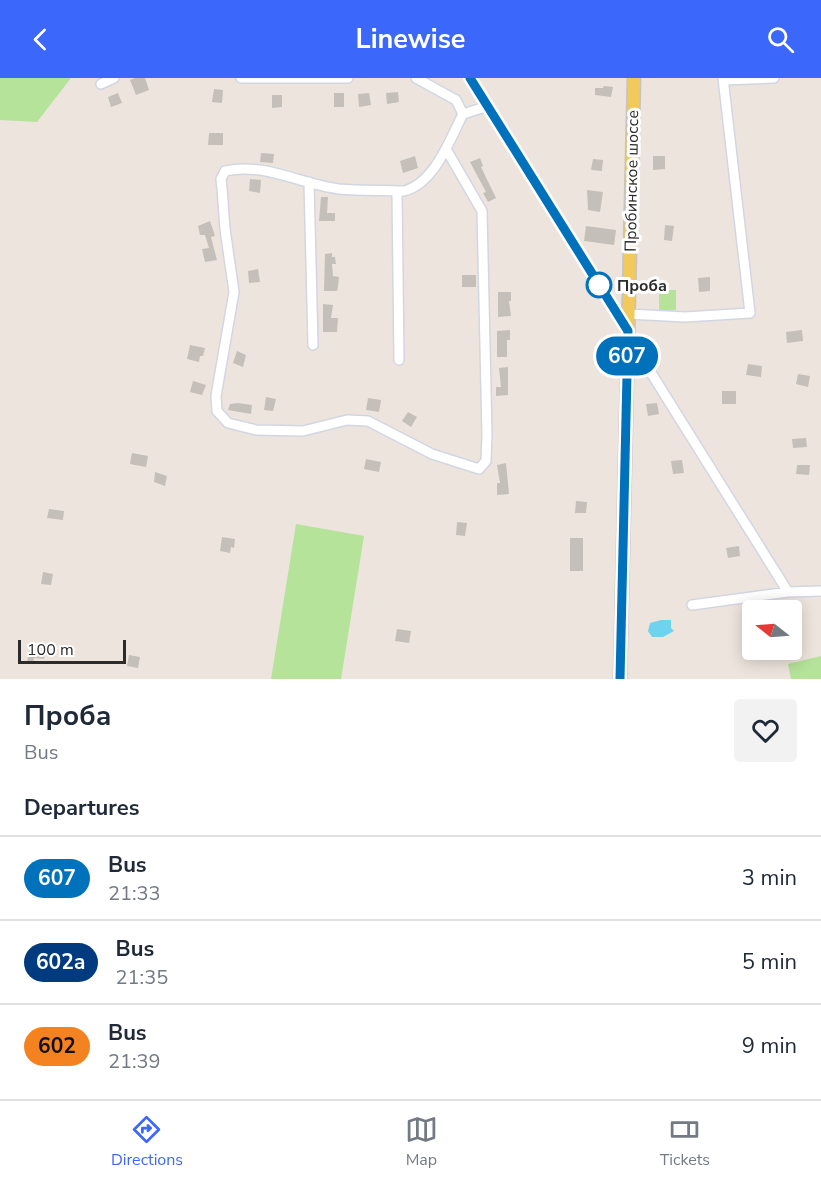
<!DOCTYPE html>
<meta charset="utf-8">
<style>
:root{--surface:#fff;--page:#f2f2f3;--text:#1f2937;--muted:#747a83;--line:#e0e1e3;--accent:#3c67fb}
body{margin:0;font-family:"Nunito Sans",sans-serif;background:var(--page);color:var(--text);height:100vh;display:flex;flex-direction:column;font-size:22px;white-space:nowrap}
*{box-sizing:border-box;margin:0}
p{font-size:20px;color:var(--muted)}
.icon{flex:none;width:33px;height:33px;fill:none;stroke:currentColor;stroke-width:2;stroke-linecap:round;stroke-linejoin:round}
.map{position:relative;height:601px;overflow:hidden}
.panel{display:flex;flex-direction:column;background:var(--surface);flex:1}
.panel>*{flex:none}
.badge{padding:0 12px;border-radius:20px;font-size:21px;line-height:39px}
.needle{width:39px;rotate:287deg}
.tools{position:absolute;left:742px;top:522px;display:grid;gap:12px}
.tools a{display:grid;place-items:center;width:60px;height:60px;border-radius:6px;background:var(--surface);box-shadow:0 3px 15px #0003;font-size:30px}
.scale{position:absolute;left:18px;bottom:15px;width:108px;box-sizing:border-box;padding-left:6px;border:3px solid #2b2b2b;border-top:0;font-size:16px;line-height:21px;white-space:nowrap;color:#2b2b2b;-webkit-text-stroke:4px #fff;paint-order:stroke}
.map>.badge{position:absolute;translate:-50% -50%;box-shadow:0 0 0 3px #fff}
h2{padding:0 24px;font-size:22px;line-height:54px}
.round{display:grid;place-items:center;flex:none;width:63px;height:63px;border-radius:6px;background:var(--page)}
.head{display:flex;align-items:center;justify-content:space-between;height:102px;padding:0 24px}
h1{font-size:28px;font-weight:700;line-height:45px}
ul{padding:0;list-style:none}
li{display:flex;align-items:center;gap:18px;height:84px;padding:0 24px;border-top:2px solid var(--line)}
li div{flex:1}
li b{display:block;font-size:22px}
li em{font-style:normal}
li .badge{min-width:66px;font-weight:700;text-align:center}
header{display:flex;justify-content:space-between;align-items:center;height:78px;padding:0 24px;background:var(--accent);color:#fff;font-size:27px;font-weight:700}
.dock{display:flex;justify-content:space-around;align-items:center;height:84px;border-top:2px solid var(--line);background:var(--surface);font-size:16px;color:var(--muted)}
.dock a{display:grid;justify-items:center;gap:3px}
.dock .selected{color:var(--accent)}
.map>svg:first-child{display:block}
.green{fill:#b5e399}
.water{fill:#6fd2ef}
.building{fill:#c5bfb9}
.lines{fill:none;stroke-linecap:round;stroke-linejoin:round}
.minor-casing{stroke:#d2d6e3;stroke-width:12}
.major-casing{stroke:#c4c4c4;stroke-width:15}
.minor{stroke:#fff;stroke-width:9}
.major{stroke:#f1c95d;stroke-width:12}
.line-casing{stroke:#fff;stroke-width:14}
.line{stroke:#0072bc;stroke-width:9}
.stop-dot{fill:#fff;stroke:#0072bc;stroke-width:3}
.labels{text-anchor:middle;stroke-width:6;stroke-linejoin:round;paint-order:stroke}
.street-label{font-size:16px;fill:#2b2b2b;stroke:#fff}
.stop-label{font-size:16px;font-weight:bold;fill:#2b2b2b;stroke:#fff;text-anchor:start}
</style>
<header><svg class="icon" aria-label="back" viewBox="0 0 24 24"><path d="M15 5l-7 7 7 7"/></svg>Linewise<svg class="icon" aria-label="search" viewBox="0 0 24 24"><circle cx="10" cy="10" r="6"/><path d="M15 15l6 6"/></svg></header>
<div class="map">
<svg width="821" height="601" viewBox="0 0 821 601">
<rect width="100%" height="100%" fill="#ede5dd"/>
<path class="green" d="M0,0H71L37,44L0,42Z
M659,212H676V232L659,233Z
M296,446L364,458L341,601H271Z
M821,578V601H791L788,586Z"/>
<path class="water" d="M661,542H671V550L674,553L663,559H652L648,553L650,545Z"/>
<path class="building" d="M135,0H145L149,12L136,17L130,2Z
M604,8L613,9L611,19L595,17V10H603Z
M214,11L223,12L222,25L212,24Z
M398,14L399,24L387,26L386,15Z
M118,15L122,25L111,29L108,19Z
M334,15H344V29H334Z
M369,15L371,27L359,29L358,16Z
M272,17H282V29L272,30Z
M209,55H223V67H208Z
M261,75L274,76L273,85L260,84Z
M415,78L418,90L403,95L400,83Z
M653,78H665V91L653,92Z
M480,80L483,88L481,89L496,120L488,124L483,115L486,114L470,84Z
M593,81L603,82L602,93L591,92Z
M250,101L261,102L260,115L249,113Z
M587,112L603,114L600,134L588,132Z
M321,119H328L327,135H335V143H319Z
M210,143L215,158L211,159L217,182L205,184L202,171L209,170L205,157H200L198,148Z
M665,147L674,148L672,163L664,162Z
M586,148L616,152L614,167L584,163Z
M332,175V179H335L336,186H332L333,198L339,199L338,208L337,213H324L325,176Z
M258,191L260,204L249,205L248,193Z
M462,197H476V209H462Z
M710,199V213L699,214L698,200Z
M498,214H511V223H509L511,238L498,239Z
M323,226L333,227L331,240H338L337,254H323Z
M510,252V262H507V279H497V253Z
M802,252L803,263L787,265L786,254Z
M190,267L205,270L203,278H200L199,284L187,281Z
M237,273L246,277L243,289L233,285Z
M748,286L762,288L761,299L746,297Z
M508,289V317L496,318V309H501L499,290Z
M798,296L810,298L808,309L796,306Z
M193,303L206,307L202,317L190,314Z
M722,313H736V326H722Z
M266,319L276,321L273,333L264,332Z
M368,320L381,322L379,334L366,332Z
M238,325L252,327L251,336L228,332L230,326Z
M657,325L659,336L648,338L646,326Z
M408,334L417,339L411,349L402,343Z
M806,360L807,369L793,370L792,361Z
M132,375L148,378L146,389L130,386Z
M366,381L381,384L379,394L364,391Z
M682,382L684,395L673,396L671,383Z
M506,385L509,416L497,417V405H500L497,387Z
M797,387H810L809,397L796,396Z
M155,394L167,398L165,408L154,404Z
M576,423L587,424L586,435H575Z
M49,431L64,433L63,442L47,440Z
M457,444L467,445L465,458L456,457Z
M222,459L235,461L234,470L231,469L230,475L220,473Z
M570,460H583V493H570Z
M739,468L740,478L728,480L726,470Z
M43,494L53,496L51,507L41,506Z
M397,551L411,553L409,565L395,563Z
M29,572L45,575L44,581L34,580L33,586L27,585Z
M129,577L140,579L138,590L127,588Z"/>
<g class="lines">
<g class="minor-casing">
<path id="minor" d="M241,0H348
M416,0L456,22L463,36
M470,0L628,253L643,282L788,514
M724,2L774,0
M101,6L114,0
M446,71L482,133L487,357L486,383L479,391L432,376L368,343L347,342L303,353L256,352L228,345L217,333L216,318L234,214L225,151L222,110L221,101L225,93C264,84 300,106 339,111C360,113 383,112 404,113C435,105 450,61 463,36L488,28
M309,104L313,267
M397,113L399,282
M628,236L685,239L750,235L723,0
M692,527L788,514L821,513"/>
</g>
<g class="major-casing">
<path id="major" d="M620,601L634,0"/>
</g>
<use href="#minor" class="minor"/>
<use href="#major" class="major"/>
</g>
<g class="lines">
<g class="line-casing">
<path id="line" d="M470,0L628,253L620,601"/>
</g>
<use href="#line" class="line"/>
</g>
<circle class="stop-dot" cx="599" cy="207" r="12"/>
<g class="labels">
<g class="street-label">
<text transform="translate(631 103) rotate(-89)" y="6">Пробинское шоссе</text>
</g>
<g class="stop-label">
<text x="617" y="213">Проба</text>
</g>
</g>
</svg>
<div class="tools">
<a><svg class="needle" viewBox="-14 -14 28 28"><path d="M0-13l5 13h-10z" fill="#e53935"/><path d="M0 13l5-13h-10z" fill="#747a83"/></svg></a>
</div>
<div class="scale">100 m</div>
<b class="badge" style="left:627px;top:278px;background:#0072bc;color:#fff">607</b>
</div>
<section class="panel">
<div class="head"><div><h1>Проба</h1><p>Bus</p></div><a class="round"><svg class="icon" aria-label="heart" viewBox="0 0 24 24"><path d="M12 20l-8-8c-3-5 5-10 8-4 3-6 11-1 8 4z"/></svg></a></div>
<h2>Departures</h2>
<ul>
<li><span class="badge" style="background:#0072bc;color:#fff">607</span><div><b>Bus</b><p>21:33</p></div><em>3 min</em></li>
<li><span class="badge" style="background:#003b80;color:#fff">602а</span><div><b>Bus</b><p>21:35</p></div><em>5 min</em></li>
<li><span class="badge" style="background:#f58220;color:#111">602</span><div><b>Bus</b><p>21:39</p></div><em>9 min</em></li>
</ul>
</section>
<nav class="dock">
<a class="selected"><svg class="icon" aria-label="directions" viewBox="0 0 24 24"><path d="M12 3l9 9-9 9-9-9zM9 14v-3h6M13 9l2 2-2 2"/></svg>Directions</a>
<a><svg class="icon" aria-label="map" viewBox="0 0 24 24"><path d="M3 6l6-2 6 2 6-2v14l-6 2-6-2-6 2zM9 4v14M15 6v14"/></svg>Map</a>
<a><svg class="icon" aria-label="tickets" viewBox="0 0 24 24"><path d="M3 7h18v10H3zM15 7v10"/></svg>Tickets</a>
</nav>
